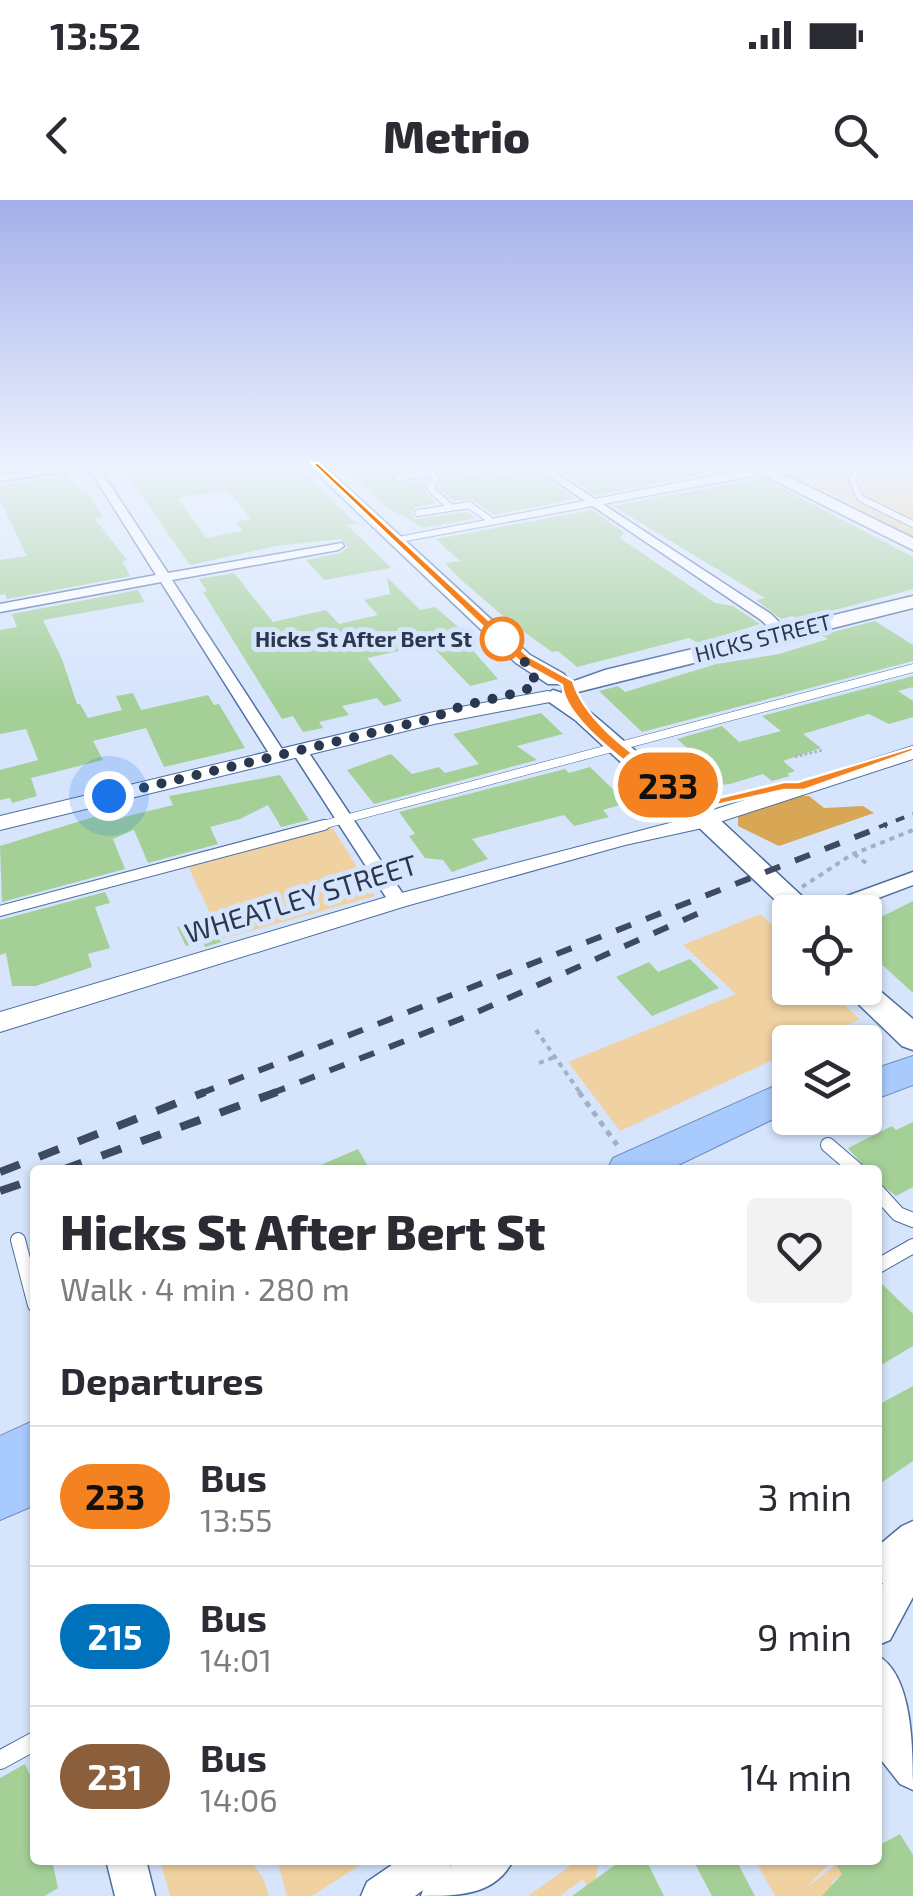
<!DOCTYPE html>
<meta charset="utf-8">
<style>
:root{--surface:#fff;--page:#f2f2f3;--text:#2b2b33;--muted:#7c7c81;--line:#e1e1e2}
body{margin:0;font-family:"Exo 2",sans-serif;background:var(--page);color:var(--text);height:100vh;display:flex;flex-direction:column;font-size:38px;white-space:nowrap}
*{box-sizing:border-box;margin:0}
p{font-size:32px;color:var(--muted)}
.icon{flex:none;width:55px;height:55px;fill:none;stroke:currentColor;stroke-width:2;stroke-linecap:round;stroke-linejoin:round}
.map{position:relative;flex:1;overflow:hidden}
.panel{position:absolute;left:30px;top:965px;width:852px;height:700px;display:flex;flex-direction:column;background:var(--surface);border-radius:10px;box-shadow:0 2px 8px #0004}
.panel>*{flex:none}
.badge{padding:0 20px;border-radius:32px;font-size:35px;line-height:65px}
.tools{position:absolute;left:772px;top:695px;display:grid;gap:20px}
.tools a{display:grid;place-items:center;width:110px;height:110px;border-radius:10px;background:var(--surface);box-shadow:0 2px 8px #0004;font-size:50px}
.you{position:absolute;width:50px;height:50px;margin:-25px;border:8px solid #fff;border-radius:50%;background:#1a73e8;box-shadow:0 0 0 15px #1a73e833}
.map>.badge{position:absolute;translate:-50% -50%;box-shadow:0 0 0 5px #fff}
h2{padding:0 30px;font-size:38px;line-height:90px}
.round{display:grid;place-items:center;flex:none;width:105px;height:105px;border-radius:10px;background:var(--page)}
.headline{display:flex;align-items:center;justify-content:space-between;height:170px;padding:0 30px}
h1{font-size:48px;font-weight:800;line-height:75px}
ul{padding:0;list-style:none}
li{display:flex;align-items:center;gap:30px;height:140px;padding:0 30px;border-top:2px solid var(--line)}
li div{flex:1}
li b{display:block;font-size:38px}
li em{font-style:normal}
li .badge{min-width:110px;font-weight:700;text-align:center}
.status{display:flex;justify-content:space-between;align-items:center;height:70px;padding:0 50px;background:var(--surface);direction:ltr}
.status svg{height:28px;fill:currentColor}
header{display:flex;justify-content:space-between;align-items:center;height:130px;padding:0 30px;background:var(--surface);font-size:45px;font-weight:800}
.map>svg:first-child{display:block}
.green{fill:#f0d1a1}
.forest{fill:#d7a756}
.building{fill:#a4d097;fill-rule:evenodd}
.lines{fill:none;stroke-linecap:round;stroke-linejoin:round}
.service-far4-casing{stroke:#4c6ea1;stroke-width:8}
.service-far3-casing{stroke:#4c6ea1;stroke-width:9}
.service-far2-casing{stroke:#4c6ea1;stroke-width:12}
.service-far1-casing{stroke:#4c6ea1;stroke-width:16}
.service-casing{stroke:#4c6ea1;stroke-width:20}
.minor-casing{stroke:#4c6ea1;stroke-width:3}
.tertiary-casing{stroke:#4c6ea1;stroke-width:2}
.secondary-casing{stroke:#4c6ea1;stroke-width:3}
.trunk-casing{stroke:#6e8ebf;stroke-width:2}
.path-far2{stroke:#a1b0c7;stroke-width:2.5;stroke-dasharray:2.5 2.5;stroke-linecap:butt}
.path-far1{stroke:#a1b0c7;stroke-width:4;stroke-dasharray:5 5;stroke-linecap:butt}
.path{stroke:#a1b0c7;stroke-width:5;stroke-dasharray:6 6;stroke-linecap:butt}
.service-far4{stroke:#fff;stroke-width:6}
.service-far3{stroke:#fff;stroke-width:8}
.service-far2{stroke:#fff;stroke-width:10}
.service-far1{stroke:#fff;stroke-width:14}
.service{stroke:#fff;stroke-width:18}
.minor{fill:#fff;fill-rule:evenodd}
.tertiary{fill:#fff;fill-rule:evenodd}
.secondary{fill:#fff;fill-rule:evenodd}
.trunk{fill:#a8cafc;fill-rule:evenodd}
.rail-far2{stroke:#3d4b62;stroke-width:4;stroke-dasharray:9 9;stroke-linecap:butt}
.rail-far1{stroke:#3d4b62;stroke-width:6;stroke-dasharray:16 16;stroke-linecap:butt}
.rail{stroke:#3d4b62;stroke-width:8;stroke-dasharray:21 21;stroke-linecap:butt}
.line{fill:#f58220;stroke:#fff;stroke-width:2.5}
.walk{stroke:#2a384f;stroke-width:10;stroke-dasharray:0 18}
.stop-dot{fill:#fff;stroke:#f58220;stroke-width:5}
.labels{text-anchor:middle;stroke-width:10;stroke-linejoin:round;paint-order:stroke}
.far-street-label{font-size:22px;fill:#2a384f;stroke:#d6e5fc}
.far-stop-label{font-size:22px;font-weight:bold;fill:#2a384f;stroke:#d6e5fc;text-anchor:end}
.street-label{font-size:28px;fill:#2a384f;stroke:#d6e5fc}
</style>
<div class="status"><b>13:52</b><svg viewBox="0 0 49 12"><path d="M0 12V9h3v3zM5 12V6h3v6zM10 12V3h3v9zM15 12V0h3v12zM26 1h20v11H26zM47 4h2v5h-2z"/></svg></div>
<header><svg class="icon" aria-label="back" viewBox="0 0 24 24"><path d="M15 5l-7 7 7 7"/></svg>Metrio<svg class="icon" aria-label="search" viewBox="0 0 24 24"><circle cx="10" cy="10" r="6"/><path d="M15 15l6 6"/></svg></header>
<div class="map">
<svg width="913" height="1696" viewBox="0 0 913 1696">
<rect width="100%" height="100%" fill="#d6e5fc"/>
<path class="green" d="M822,265H913V336L786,271Z
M332,627L375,696L222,739L187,664Z
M760,714L790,741V788H824L860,819L811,842H790V852L620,931L568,862L736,794L683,745Z
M160,1660H250L263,1678L269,1696H170Z
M277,1660H368L312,1696H287Z
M578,1660H600L595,1679L601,1693L592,1696L583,1679L560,1696H528Z
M755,1660H833L806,1688L842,1660H859L832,1682L834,1687L824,1696H775Z"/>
<path class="forest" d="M796,596H809L824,608L863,606L874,613L779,646L738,626V615Z"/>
<path class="building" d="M120,265L298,268L357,324L347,325L391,368L324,380L306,360L340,353L348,347L341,339L276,346L190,365ZM228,290L251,319L235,322L243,331L206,338L178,298Z
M389,265H416L417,268L393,273L395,284L427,280L424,291L436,303L415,307L411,313L415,319L467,312L476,318L424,328L386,307L350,271L374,272Z
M486,265L484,272L490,277L520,271L529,265L575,299L494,315L472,299L453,301L439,287L443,278L435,266Z
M549,265L562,266L748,265L596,295Z
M66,275L80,290L89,293L103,317L94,318L127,360L122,361L130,376L7,399L5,394L0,395V360L27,356L0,300V285Z
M763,278L913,357V389L798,420L792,416L781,419L756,400L765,398L613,306Z
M592,310L624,332L620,338L715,403L733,406L760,424L698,443L689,438L577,467L558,451L552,452L510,422L459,378L445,363L460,361L436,339Z
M234,373L273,422L326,410L339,424L378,415L364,400L390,394L387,377L420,410L435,407L470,437L462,438L498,479L470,486L430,444L367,458L402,501L384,506L377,498L342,506L349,515L319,522L323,528L303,532L293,516L282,519L203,392L207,391L199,379Z
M138,390L144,402L43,420L62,459L77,504H80L88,518L122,510L116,496L133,493L141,510L208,495L214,505L219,504L245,548L164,567L146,528L93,541L103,560L31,578L37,596L12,603L10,598L0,600V570L38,560L26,529L0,534V430L17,427L12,414Z
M875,421L913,445V461L642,532L599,491L618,486L625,492L716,464L779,454L828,439L821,435Z
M913,476V487L898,491L913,501V517L889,524L869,514L803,534L821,548L783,561L795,571L787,574L790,576L772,581L763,574L730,584L694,588L674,568L683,566L674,559L693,553L677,539L722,526L739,542L781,531L762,516Z
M541,513L563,534L517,546L537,560L374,604L347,570L391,554L412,574L439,567L445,573L479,564L453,534Z
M590,567L627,603L603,610L609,617L574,626L564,615L472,639L488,659L452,672L443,660L425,658L409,636L415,634L399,612L565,569L569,573Z
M280,575L309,620L281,627L268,605L240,619L210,627L218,644L148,663L134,630L113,639L125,669L2,702L0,646L103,614L106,618L116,619L173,605L169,596Z
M105,692L110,703L95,707L110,748L88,754L92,767L36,786H12L6,753L0,755V720Z
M913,701V793L865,749V725Z
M210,717L221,742L205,747L203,741L186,746L177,727Z
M690,759L719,788L652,816L616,777L649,762L658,772Z
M913,922V987L896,996L878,982V970H867L848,948L892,926L896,930Z
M358,949L370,970H309Z
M878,1080L913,1114V1146L878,1167Z
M913,1186V1261L878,1285V1205Z
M25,1564L35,1587V1660H52L58,1688L45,1696H0V1578Z
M900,1634L913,1655V1696H822L842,1674L833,1660H878V1646Z
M622,1660H646L664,1696H572Z
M693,1660H736L755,1696H712Z"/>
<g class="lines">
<g class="service-far4-casing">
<path id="service-far4" d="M423,265L436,279L430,288L450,307
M859,265L852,280L860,298L913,324
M363,266L373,265
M490,270L518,265
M398,278L432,272
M418,313L469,305L489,319"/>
</g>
<g class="service-far3-casing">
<path id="service-far3" d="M315,627L913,468"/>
</g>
<g class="service-far2-casing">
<path id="service-far2" d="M0,711L324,625"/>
</g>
<g class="service-far1-casing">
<path id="service-far1" d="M828,945L857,970
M878,992L898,1014L913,1020
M18,1040L35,1105
M878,1066L913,1046"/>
</g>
<g class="service-casing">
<path id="service" d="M0,1560L35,1541"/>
</g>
<g class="minor-casing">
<path id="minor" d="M71,265H97L168,373L342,343L344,346L338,350L172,380L286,555L284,558H272L161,382L0,412V404L156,375L89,268L0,281V275Z
M532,265H543L771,414L790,433L778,436L761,420Z
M299,545L305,547L405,697L408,701L405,705H391L291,550Z
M913,672V685L841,712H814L817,707Z
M913,1321V1397L890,1440L878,1445V1390L883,1383L878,1384V1346L902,1326Z
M878,1456C913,1475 913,1550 913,1590L900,1584L878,1556Z
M106,1660H146L155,1696H115Z
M399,1660H453L450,1666L459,1660H513C496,1696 457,1696 421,1696L423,1690L415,1696H361L367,1682Z"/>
</g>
<g class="tertiary-casing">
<path id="tertiary" d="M779,265H797L781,272L775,268Z
M759,267L766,271L764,274L395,343L388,339Z
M548,491L555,493V501L434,524L0,630V616L434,512Z
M913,546V559L698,629L625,645L406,706L0,832V812L390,696L685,619Z"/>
</g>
<g class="secondary-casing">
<path id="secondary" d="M308,265H323L530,455L564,474L567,479L564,484H548L516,463Z
M765,270H775L913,338V350L765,276Z
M913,396V408L566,495C604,518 633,556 673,576L819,712L790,714L655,586L637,577L575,520L542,497L553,490L562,493L563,485L605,470Z
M865,778L913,819V850L902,846L850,796L846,788H865Z"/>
</g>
<g class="trunk-casing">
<path id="trunk" d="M913,856V885L865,903V872Z
M790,879V911L668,970H607L613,958Z
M35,1220V1305L0,1320V1236Z"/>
</g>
<path class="path-far2" d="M477,266L457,271L471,279L484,280
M795,557L823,550"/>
<path class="path-far1" d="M854,654L866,663
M802,687L851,655L913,630
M536,830L581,894
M539,863L555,857"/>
<path class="path" d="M579,892L617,945"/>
<use href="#service-far4" class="service-far4"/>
<use href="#service-far3" class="service-far3"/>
<use href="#service-far2" class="service-far2"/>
<use href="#service-far1" class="service-far1"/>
<use href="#service" class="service"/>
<use href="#minor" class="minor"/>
<use href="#tertiary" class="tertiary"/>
<use href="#secondary" class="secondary"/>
<use href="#trunk" class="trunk"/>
<path class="rail-far2" d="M879,627L913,614"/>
<path class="rail-far1" d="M199,894L886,625
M270,894L468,816L706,710"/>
<path class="rail" d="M62,970L277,892
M0,972L205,892
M0,991L35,979"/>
</g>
<linearGradient id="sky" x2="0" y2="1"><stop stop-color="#a4afea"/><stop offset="0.53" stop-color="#edf3fe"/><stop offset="1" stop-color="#edf3fe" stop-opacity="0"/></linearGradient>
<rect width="913" height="502" fill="url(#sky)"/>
<path class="line" d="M312,263H318L528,456L573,481C588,532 659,569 698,603L784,582H798L913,547V551L804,590H784L690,611C659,585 565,527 562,485L519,461Z"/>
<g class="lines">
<path class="walk" d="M109,596L434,518C466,500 501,501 534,486L537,483L523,459L502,439"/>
</g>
<circle class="stop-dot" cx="502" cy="439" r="20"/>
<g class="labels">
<g class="far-street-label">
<text transform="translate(763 438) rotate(-14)" y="8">HICKS STREET</text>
</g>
<g class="far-stop-label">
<text x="472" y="447">Hicks St After Bert St</text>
</g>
<g class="street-label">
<text transform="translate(301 699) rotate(-17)" y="10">WHEATLEY STREET</text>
</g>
</g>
</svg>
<div class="tools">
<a><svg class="icon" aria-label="locate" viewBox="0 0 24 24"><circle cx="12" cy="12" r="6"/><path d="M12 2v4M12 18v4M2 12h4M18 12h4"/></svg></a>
<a><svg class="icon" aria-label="layers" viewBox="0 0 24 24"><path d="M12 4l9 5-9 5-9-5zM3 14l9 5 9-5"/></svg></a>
</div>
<div class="you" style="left:109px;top:596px"></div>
<b class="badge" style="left:668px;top:585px;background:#f58220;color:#111">233</b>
<section class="panel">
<div class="headline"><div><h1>Hicks St After Bert St</h1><p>Walk · 4 min · 280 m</p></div><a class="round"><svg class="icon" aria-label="heart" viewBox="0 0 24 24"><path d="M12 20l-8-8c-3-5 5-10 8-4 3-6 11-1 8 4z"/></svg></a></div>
<h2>Departures</h2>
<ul>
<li><span class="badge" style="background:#f58220;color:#111">233</span><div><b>Bus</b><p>13:55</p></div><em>3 min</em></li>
<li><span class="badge" style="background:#0072bc;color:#fff">215</span><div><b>Bus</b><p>14:01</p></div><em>9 min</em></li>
<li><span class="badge" style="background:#8b5e3c;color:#fff">231</span><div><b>Bus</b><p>14:06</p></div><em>14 min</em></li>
</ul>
</section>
</div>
